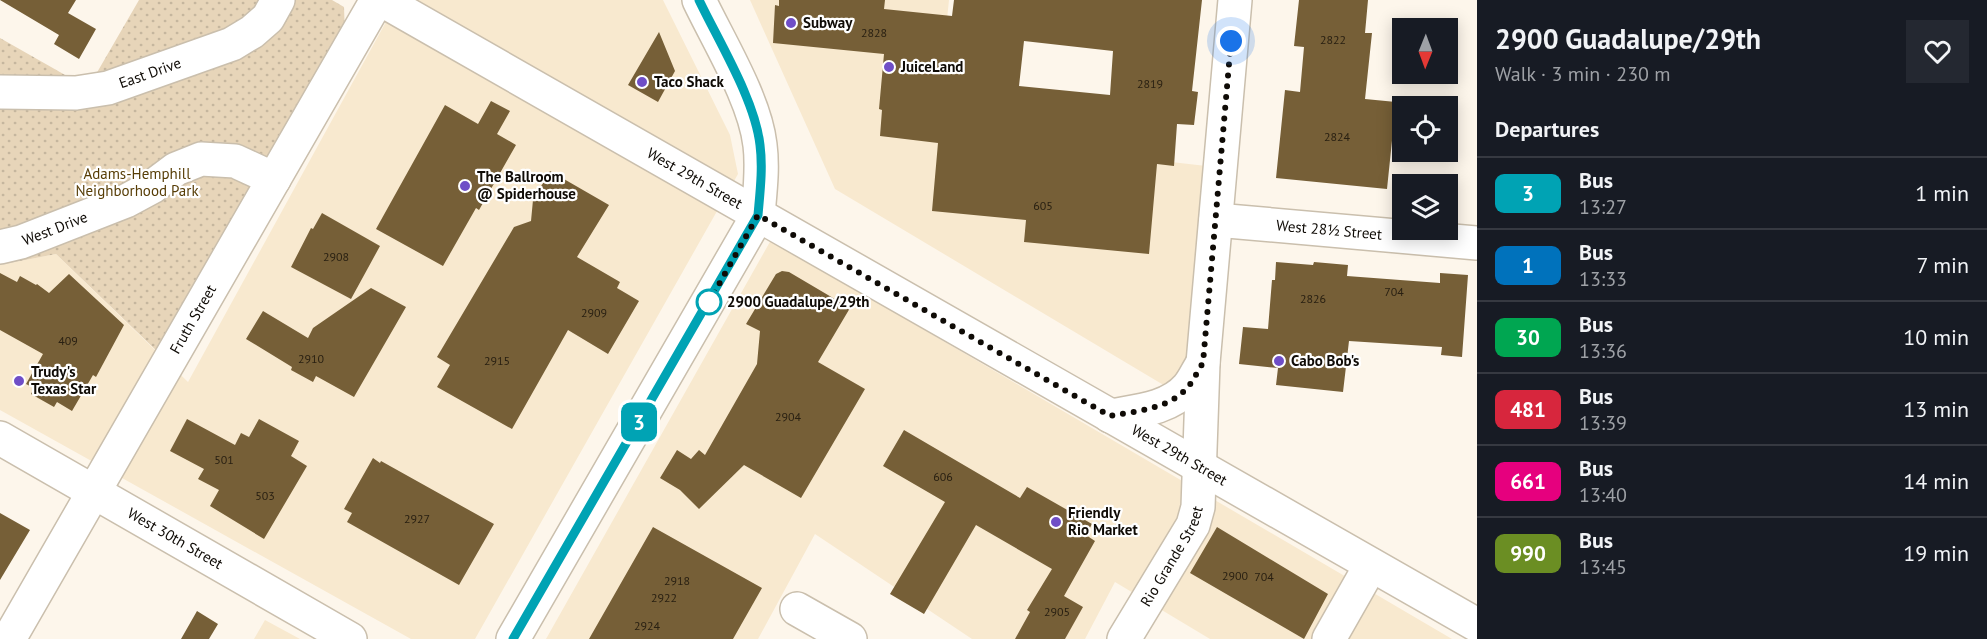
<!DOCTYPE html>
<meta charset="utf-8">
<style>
:root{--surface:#171b24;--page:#242831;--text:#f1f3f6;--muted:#9ea1a6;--line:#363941}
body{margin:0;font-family:"PT Sans",sans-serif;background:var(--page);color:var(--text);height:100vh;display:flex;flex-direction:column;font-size:22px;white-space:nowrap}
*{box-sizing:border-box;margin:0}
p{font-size:20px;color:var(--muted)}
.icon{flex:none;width:33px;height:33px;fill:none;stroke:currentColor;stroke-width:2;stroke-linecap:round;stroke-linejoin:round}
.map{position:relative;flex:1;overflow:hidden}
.side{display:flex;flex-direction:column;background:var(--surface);width:510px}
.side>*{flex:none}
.badge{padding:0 12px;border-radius:9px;font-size:21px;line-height:39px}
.needle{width:39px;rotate:181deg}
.fabs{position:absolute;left:1392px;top:18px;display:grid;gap:12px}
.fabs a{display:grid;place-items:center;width:66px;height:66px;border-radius:0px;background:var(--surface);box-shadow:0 3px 15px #0003;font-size:30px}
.you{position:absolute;width:30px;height:30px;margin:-15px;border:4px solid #fff;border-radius:50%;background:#1a73e8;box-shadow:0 0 0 9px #1a73e833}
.map>.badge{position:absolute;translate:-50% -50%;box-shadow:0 0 0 3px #fff}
h2{padding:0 18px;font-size:22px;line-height:54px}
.round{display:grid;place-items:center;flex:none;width:63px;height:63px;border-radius:0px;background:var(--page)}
.headline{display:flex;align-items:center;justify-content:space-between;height:102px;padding:0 18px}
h1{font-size:28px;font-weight:700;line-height:45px}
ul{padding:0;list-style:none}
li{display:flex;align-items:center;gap:18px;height:72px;padding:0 18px;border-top:2px solid var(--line)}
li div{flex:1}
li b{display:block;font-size:22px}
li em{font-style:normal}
li .badge{min-width:66px;font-weight:700;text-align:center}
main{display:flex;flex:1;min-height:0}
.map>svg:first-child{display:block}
.built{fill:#f8e9cf}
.park{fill:url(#park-dots)}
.building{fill:#765f37;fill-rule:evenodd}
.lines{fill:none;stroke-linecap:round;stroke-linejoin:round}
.minor-casing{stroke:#cabfad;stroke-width:36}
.major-casing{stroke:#cabfad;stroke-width:36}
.minor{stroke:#fff;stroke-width:33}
.major{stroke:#fff;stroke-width:33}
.line-casing{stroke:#fff;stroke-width:14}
.line{stroke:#00a3b4;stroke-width:9}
.walk{stroke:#0f0b06;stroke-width:6;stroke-dasharray:0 10.8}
.poi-dot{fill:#6f4ec7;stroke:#fff;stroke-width:2}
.stop-dot{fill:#fff;stroke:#00a3b4;stroke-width:3}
.labels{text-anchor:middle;stroke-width:4.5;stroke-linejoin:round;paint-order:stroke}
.number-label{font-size:12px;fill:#292012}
.poi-label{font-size:15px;font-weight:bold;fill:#0f0b06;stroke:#fff;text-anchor:start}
.street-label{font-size:15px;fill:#0f0b06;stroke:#fff}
.park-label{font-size:15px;fill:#573d06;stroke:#fff}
.stop-label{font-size:15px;font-weight:bold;fill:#0f0b06;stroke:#fff;text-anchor:start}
</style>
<main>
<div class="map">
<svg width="1477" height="639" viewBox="0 0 1477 639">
<defs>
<pattern id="park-dots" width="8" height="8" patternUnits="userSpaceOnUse" patternTransform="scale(1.5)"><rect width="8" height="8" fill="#e7d5b9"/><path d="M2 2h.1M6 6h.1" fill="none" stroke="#c5b69e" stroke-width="1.8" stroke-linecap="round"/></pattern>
</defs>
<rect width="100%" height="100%" fill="#fdf6eb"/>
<path class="built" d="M398,0H663L730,135L738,174L475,639H411L0,410V265L56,254L188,382Z
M750,0H949L935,135L1215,167L1187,399L835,189Z
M771,240L1452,639H1210L1115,582L1085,639H972L815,534L758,639H546Z
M265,620L300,639H254Z"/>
<path class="park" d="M139,0H332L344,7L345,35L162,356L56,254L0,265V38L88,88Z"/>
<path class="building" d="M0,0H76L68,13L96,29L79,59L54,44L59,35Z
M779,0H885L884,9L952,16L954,0H1202L1192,91L1198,92L1194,125L1177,124L1174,166L1157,164L1149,254L1024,242L1026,220L932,211L938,143L880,136L882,110L879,109L884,54L773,43L775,5L779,6ZM1024,41L1113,51L1110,95L1019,86Z
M1299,0H1368L1365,33H1372L1365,99L1396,102L1387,189L1276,178L1285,90L1300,92L1304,47L1294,46Z
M659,32L675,71L658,102L628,85Z
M491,101L510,111L497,134L516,145L479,210L476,208L443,266L376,229L445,105L478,124Z
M550,171L609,205L577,257L620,282L617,288L639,301L608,354L568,330L512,429L437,387L450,365L437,357L514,227L531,221L533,200Z
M322,213L380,246L351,299L291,267L311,228L313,229Z
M1276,262L1313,265L1314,262L1348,265L1347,276L1440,283V273L1468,275L1462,357L1441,355L1442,347L1349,341L1343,392L1276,385L1278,368L1239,364L1243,327L1268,329L1272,280H1275Z
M782,271L789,272L850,308L818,362L865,389L801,498L744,465L699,509L680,490L660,478L677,450L691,459L699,450L705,455L757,364L760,331L746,324L776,274Z
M0,273L17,282L20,276L36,285L37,284L49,293L69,274L124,325L96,377L93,375L72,411L57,402L54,407L31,394L34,388L26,384L43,354L0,330Z
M371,288L406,307L354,397L316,376L313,382L291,370L292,367L246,339L263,311L308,338L313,328Z
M187,419L235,445L241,433L249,437L259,419L299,441L291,456L307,466L264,539L210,506L219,490L198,479L204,469L170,451Z
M904,430L1020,498L1027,487L1092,524L1086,535L1095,541L1064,596L1083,607L1065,639H1015L1030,612L1027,610L1052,569L976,525L924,614L890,594L945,502L883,466Z
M373,458L380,463L381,461L494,524L459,585L347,522L352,513L344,509Z
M0,513L30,530L0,580Z
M653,527L762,588L733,639H589Z
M1217,527L1328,594L1304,639L1190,573Z
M197,611L218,624L209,639H181Z"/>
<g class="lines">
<g class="minor-casing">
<g id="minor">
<path id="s1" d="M382,0L1477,625"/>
<path id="s2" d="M0,92L76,93L108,88L232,44L252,32L268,18L278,0"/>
<path d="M1216,220L1477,243"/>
<path id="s3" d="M0,247L21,242L126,201L152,187L176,169L201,159L235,161L274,179"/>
<path d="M1110,416C1137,411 1169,409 1188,387C1194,380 1198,370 1203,363"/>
<path id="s4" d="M0,438L350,639"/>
<path d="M797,609L850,639"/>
<path id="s5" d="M9,639L377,0"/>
<path id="s6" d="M1124,639L1193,525L1198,507L1203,363L1235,0"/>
<path d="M1329,639L1371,565"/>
</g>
</g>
<g class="major-casing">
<path id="major" d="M513,639L758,215C760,191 763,168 760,145C755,100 719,42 699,0"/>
</g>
<use href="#minor" class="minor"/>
<use href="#major" class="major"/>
</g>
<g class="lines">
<g class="line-casing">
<path id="line" d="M513,639L758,215C760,192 763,168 760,145C755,100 719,42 699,0"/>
</g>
<use href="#line" class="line"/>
<path class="walk" d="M709,302L758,215L1110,416C1137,411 1169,409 1188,387C1194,380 1198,370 1203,363L1231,41"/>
</g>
<g class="poi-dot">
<circle cx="791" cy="23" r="6"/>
<circle cx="889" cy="67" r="6"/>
<circle cx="642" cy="82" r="6"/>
<circle cx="465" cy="186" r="6"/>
<circle cx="1279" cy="361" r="6"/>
<circle cx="19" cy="381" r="6"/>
<circle cx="1056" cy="522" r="6"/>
</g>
<circle class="stop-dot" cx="709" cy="302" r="12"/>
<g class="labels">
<g class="number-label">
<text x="874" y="37">2828</text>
<text x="1333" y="44">2822</text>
<text x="1150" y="88">2819</text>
<text x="1337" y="141">2824</text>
<text x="1043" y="210">605</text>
<text x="336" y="261">2908</text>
<text x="1394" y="296">704</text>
<text x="1313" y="303">2826</text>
<text x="594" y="317">2909</text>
<text x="68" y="345">409</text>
<text x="311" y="363">2910</text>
<text x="497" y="365">2915</text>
<text x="788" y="421">2904</text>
<text x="224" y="464">501</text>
<text x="943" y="481">606</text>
<text x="265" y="500">503</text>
<text x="417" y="523">2927</text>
<text x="1235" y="580">2900</text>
<text x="1264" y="581">704</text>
<text x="677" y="585">2918</text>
<text x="664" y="602">2922</text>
<text x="1057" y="616">2905</text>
<text x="647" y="630">2924</text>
</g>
<g class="poi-label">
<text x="803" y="28">Subway</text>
<text x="901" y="72">JuiceLand</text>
<text x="654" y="87">Taco Shack</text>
<text x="477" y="182">The Ballroom<tspan x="477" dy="17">@ Spiderhouse</tspan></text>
<text x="1291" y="366">Cabo Bob's</text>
<text x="31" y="377">Trudy's<tspan x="31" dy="17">Texas Star</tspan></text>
<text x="1068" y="518">Friendly<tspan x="1068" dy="17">Rio Market</tspan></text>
</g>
<g class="street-label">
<text dy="5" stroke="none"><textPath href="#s2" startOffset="153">East Drive</textPath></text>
<text dy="5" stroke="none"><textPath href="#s1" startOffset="360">West 29th Street</textPath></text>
<text dy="5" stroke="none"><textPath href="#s3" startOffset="58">West Drive</textPath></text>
<text transform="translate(1329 230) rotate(5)" y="5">West 28½ Street</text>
<text dy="5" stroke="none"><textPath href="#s5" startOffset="369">Fruth Street</textPath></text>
<text dy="5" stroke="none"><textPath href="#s1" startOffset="918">West 29th Street</textPath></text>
<text dy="5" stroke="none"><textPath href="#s4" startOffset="202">West 30th Street</textPath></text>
<text dy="5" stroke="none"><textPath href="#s6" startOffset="96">Rio Grande Street</textPath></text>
</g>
<g class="park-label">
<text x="137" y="179">Adams-Hemphill<tspan x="137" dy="17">Neighborhood Park</tspan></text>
</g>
<g class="stop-label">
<text x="727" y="307">2900 Guadalupe/29th</text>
</g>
</g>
</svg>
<div class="fabs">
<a><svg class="needle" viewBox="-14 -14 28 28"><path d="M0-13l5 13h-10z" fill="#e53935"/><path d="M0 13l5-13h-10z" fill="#9ea1a6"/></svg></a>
<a><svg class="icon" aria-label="locate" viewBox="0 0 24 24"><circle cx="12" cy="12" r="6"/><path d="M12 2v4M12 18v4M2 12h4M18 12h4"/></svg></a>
<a><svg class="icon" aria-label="layers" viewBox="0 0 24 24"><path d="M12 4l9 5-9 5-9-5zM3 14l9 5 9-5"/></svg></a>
</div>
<div class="you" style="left:1231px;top:41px"></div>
<b class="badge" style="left:639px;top:422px;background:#00a3b4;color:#fff">3</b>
</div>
<section class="side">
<div class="headline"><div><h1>2900 Guadalupe/29th</h1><p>Walk · 3 min · 230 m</p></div><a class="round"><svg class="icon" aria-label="heart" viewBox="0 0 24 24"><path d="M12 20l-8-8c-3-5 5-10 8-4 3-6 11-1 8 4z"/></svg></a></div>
<h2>Departures</h2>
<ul>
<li><span class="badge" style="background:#00a3b4;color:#fff">3</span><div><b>Bus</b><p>13:27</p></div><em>1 min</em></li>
<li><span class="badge" style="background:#0072bc;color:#fff">1</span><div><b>Bus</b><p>13:33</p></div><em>7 min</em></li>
<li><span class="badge" style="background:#00a651;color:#fff">30</span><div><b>Bus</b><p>13:36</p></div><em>10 min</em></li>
<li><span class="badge" style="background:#d7263d;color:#fff">481</span><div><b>Bus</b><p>13:39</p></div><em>13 min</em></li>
<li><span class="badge" style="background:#e6007e;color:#fff">661</span><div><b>Bus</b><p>13:40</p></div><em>14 min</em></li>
<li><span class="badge" style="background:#6b8e23;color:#fff">990</span><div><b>Bus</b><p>13:45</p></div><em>19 min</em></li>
</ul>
</section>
</main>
